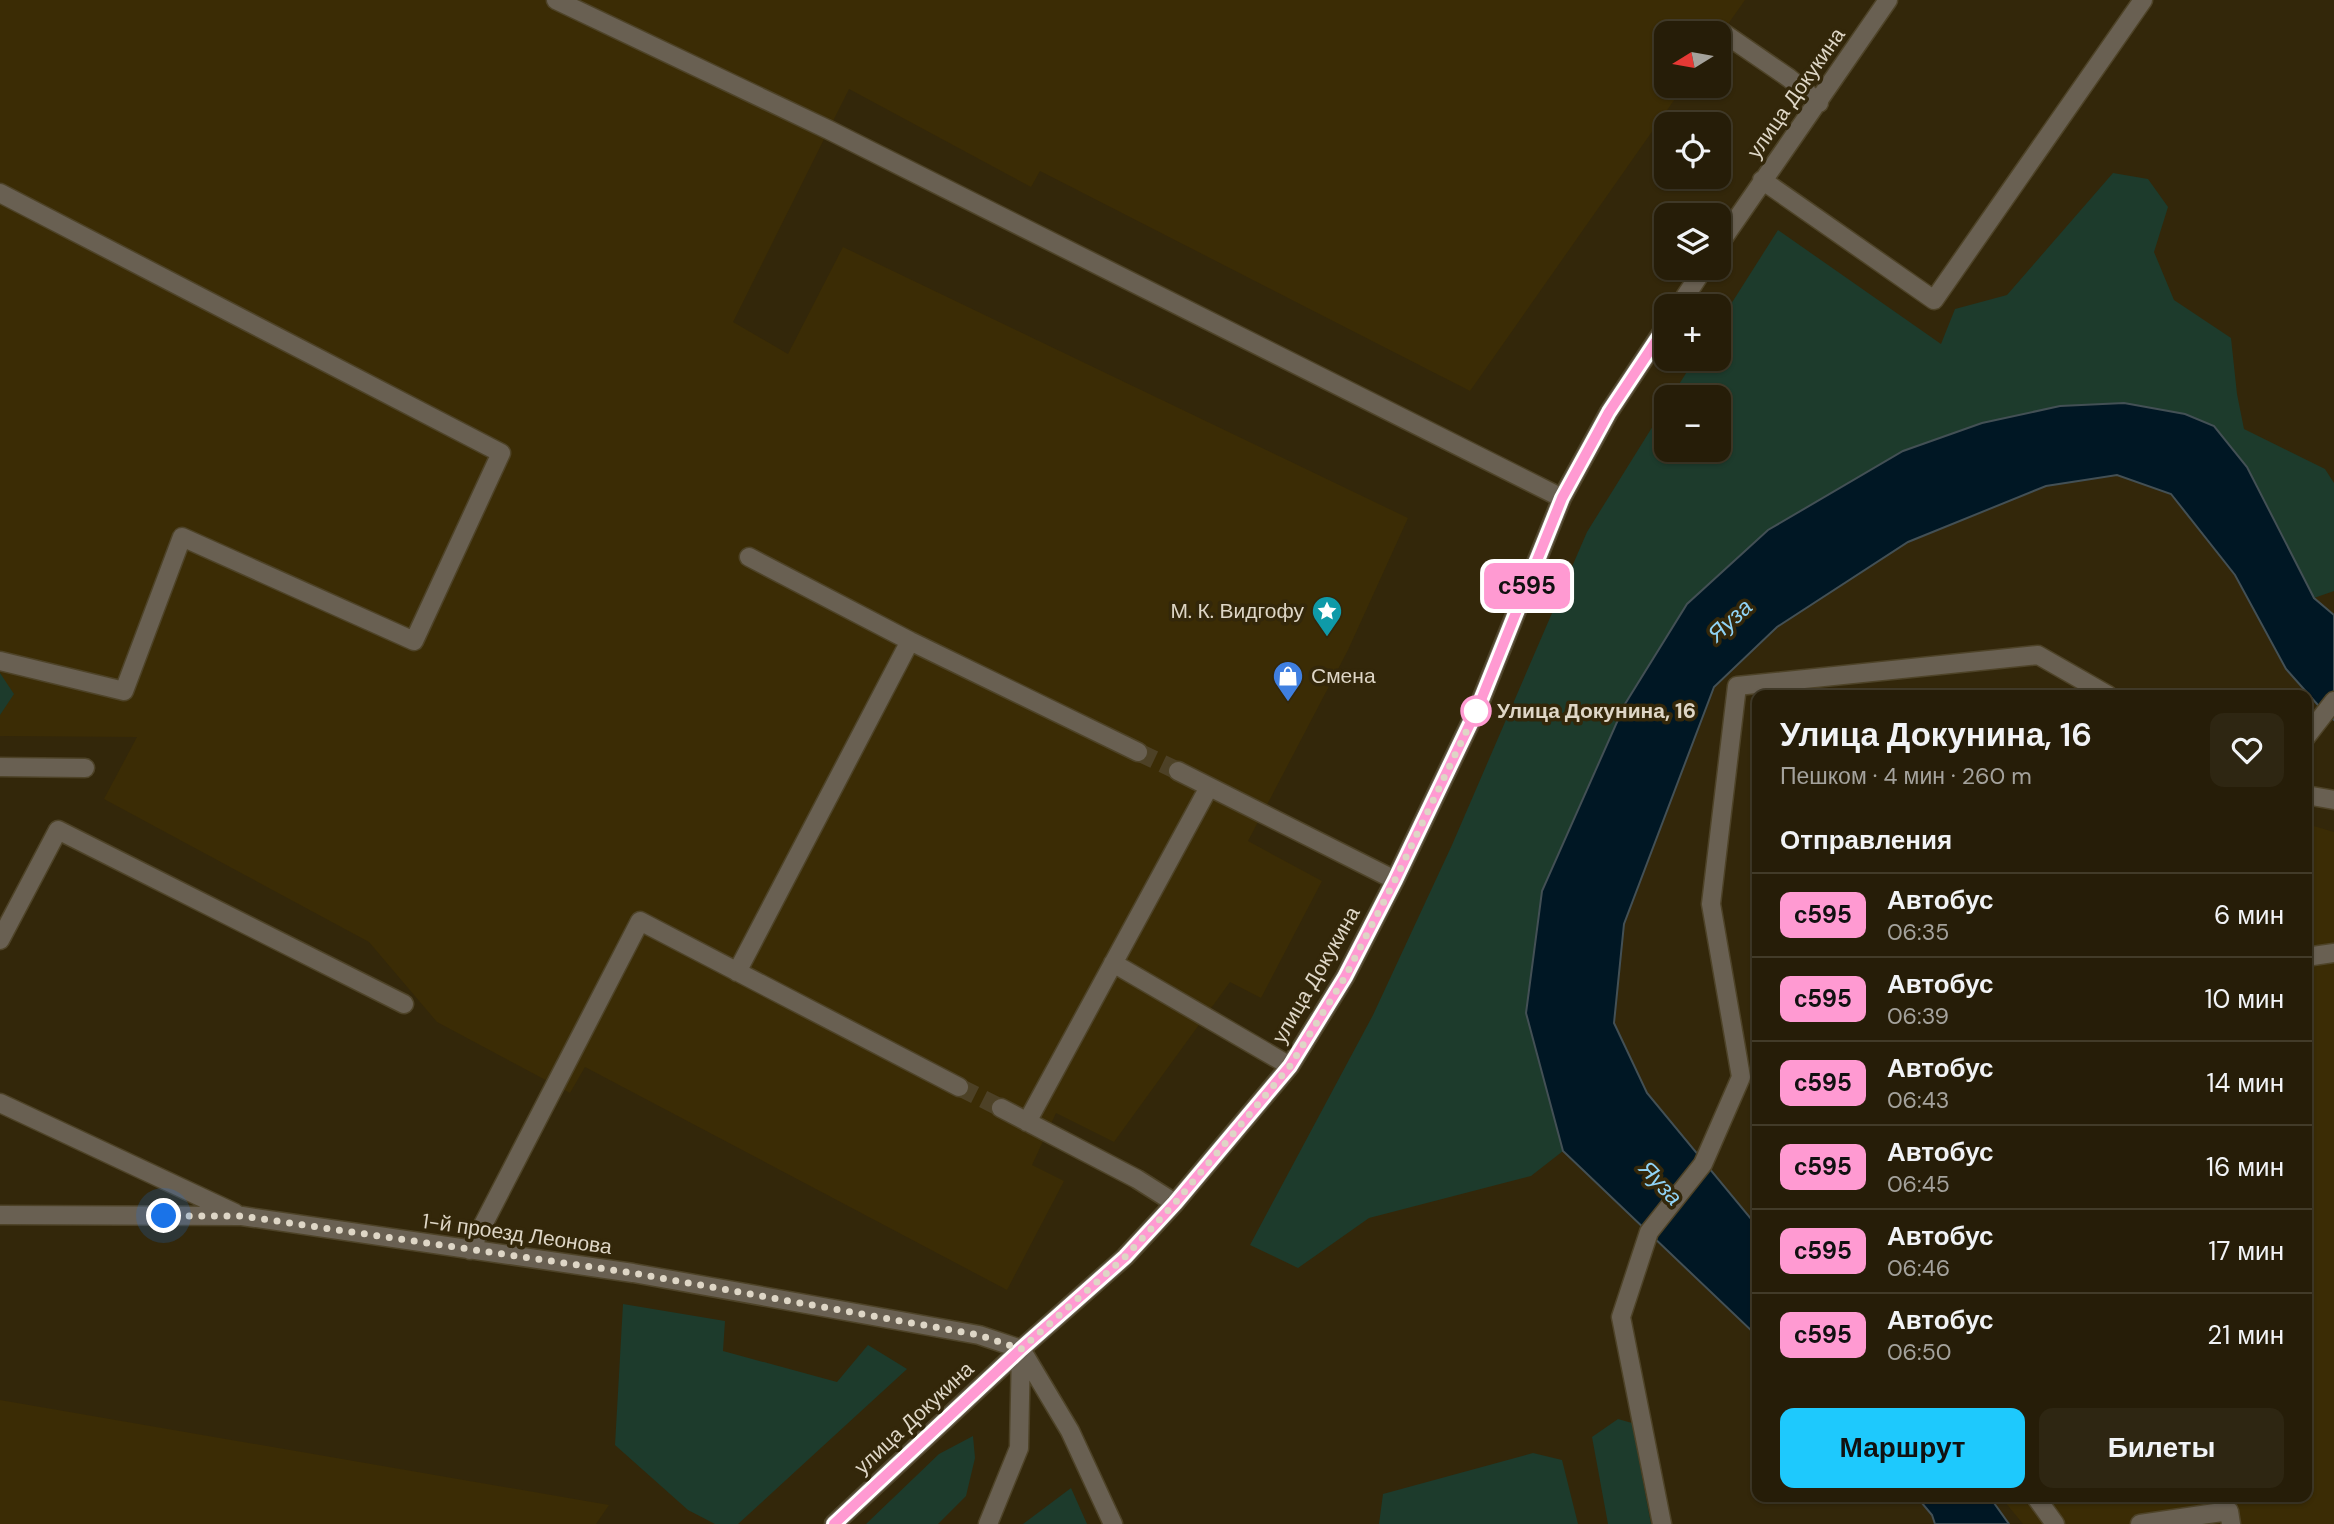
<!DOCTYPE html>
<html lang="ru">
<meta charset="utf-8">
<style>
:root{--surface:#261d08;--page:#2e2612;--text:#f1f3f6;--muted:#a4a29c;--line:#423b29;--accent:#1ec9fd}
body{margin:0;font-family:"DM Sans",sans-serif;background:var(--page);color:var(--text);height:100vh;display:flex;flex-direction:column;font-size:26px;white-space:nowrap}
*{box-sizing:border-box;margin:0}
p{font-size:23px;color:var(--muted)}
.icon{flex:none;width:38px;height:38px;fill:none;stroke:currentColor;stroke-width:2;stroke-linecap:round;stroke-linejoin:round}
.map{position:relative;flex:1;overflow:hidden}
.details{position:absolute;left:1752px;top:690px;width:560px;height:812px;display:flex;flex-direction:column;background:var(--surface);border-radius:14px;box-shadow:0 2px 5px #0004,0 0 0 2px var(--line)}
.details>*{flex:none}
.badge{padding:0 14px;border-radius:10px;font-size:24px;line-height:46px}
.needle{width:46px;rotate:259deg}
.tools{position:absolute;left:1654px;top:21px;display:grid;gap:14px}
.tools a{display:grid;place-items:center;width:77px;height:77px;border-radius:14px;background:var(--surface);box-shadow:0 2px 5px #0004,0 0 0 2px var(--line);font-size:35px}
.you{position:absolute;width:35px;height:35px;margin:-18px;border:5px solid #fff;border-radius:50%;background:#1a73e8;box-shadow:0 0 0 10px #1a73e833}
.map>.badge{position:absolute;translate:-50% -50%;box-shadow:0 0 0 4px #fff}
h2{padding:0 28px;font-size:26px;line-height:63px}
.round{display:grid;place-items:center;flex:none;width:74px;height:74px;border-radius:14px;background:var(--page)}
.headline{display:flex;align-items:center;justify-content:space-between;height:119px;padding:0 28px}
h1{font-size:33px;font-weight:600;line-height:52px}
.button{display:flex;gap:14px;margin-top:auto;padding:14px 28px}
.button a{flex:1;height:80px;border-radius:14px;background:var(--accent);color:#111;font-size:28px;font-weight:600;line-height:80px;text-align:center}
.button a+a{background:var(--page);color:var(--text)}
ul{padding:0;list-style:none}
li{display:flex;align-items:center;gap:21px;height:84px;padding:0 28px;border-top:2px solid var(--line)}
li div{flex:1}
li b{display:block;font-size:26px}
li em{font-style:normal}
li .badge{min-width:77px;font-weight:700;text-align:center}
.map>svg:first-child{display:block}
.built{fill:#3b2c05}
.green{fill:#1d3b2c}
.water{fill:#001724;stroke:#435055;stroke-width:2}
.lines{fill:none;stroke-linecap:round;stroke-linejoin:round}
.minor-tunnel{stroke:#4d4126;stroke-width:18;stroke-dasharray:18 9;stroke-linecap:butt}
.minor-casing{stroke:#4e4328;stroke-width:21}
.minor{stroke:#696052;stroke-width:18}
.line-casing{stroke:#fff;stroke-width:16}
.line{stroke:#ff9ad2;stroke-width:10}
.walk{stroke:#ded6c6;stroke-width:7;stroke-dasharray:0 12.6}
.stop-dot{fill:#fff;stroke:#ff9ad2;stroke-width:3.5}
.labels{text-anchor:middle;stroke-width:7;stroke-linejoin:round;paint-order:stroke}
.street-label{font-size:21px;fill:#ded6c6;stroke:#33270a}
.poi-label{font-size:21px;fill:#ded6c6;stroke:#33270a;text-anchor:end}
.stop-label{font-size:21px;font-weight:bold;fill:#ded6c6;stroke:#33270a;text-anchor:start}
.water-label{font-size:23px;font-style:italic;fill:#90d3f5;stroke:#33270a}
</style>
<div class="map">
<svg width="2334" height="1524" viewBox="0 0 2334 1524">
<rect width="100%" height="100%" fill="#33270a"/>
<path class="built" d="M0,0H1745L1719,37L1718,33H1666V86H1684L1470,391L1040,171L1031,187L849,89L733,322L788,354L843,247L1408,518L1348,650L1248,841L1322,881L1261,998L1230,982L1114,1142L1056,1113L1032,1165L1064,1181L1007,1290L585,1067L570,1093L437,1022L369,942L104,799L137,737L0,736Z
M2307,824L2334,832V1524H2023L2000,1496H2306Z
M0,1400L609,1505L596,1524H0Z"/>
<path class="green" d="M2113,173L2148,179L2168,207L2154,252L2174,300L2231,338L2237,394L2244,429L2325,469L2334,483V591L2314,598L2247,467L2060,406L1981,423L1903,451L1768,530L1687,604L1526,1013L1563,1151L1531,1176L1369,1218L1298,1268L1250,1245L1373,1015L1452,845L1587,532L1666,405V450H1718V397H1671L1695,359H1718L1719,323L1778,230L1941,344L1955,309L2007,295Z
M0,673L14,694L0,715Z
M623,1304L725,1321L723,1351L837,1382L868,1345L907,1369L738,1524H715L688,1510L615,1445Z
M1618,1419L1632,1423L1651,1524H1608L1592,1437Z
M973,1436L975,1458L966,1496L938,1524H866L939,1454Z
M1533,1453L1562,1460L1578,1524H1379L1383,1494Z
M1071,1488L1087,1524H1023Z"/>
<path class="water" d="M2124,403L2185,414L2214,426L2247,467L2314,598L2334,615V720L2325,713L2286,669L2235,575L2171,494L2117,475L2046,486L1908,542L1777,627L1714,687L1624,924L1614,1023L1647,1093L1757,1226V1336L1563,1151L1526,1013L1542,891L1625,704L1687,604L1768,530L1903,451L1982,423L2060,406Z
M1916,1496H1989L2009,1524H1935L1932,1515Z"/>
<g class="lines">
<path class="minor-tunnel" d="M1138,752L1178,771
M959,1087L1001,1108"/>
<g class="minor-casing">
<path id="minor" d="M556,0L829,130L1562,498
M1722,32L1789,78L1819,103
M1762,180L1934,300L2143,0
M0,193L501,453L414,641L182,537L124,691L0,661
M1718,246L1888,0
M1679,306L1704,268
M749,557L910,641L1138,752
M2306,737L2334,701
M0,767L85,768
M1178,771L1395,880
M2306,795L2334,800
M0,940L58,830L404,1004
M2306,957L2334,953
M1113,963L1290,1066
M737,972L910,641
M0,1103L235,1213
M1001,1108L1137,1179L1175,1203
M1027,1122L1209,787
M0,1215L242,1216L633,1273L979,1335L1021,1349
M470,1250L640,921L959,1087
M1021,1349L1070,1431L1113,1524
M2035,1496L2055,1524
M834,1524L1021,1349L1125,1257L1175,1203L1290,1066L1345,977L1395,880L1479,705L1562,498L1609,412L1666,326
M988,1524L1019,1448L1021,1349
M1662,1524L1621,1317L1649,1232L1703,1164L1741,1077L1711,904L1737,686L2038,655L2108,695
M2140,1524L2229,1511L2231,1524"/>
</g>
<use href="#minor" class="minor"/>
</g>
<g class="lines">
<g class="line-casing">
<path id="line" d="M834,1524L1021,1349L1125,1257L1175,1203L1290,1066L1345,977L1395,880L1479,705L1562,498L1609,412L1666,326"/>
</g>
<use href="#line" class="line"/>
<path class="walk" d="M164,1216H242L633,1273L979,1335L1021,1349L1125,1257L1175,1203L1290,1066L1345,977L1395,880L1479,705L1476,711"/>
</g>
<defs>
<g id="sight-pin" transform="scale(1.575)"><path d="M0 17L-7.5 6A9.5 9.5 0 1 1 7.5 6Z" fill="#0f9aa8" stroke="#33270a"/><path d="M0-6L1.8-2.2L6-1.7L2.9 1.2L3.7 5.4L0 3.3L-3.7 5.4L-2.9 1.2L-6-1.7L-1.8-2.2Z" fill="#fff"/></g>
<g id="shop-pin" transform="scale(1.575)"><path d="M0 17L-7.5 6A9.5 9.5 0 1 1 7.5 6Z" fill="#3f7fe0" stroke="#33270a"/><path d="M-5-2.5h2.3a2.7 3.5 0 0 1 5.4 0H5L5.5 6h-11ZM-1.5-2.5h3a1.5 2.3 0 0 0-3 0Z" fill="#fff"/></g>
</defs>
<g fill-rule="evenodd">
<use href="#sight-pin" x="1327" y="611"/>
<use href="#shop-pin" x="1288" y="676"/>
</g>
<circle class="stop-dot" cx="1476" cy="711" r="14"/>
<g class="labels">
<g class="street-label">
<text transform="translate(1796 93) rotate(-55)" y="7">улица Докукина</text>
<text transform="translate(1316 975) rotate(-60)" y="7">улица Докукина</text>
<text transform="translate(517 1234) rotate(8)" y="7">1-й проезд Леонова</text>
<text transform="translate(914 1418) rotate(-43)" y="7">улица Докукина</text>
</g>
<g class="poi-label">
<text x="1304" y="618">М. К. Видгофу</text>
<text x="1311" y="683" text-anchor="start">Смена</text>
</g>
<g class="stop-label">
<text x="1497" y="718">Улица Докунина, 16</text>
</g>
<g class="water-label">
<text transform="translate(1730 620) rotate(-43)" y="8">Яуза</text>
<text transform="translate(1661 1183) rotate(47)" y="8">Яуза</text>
</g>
</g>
</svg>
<div class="tools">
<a><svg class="needle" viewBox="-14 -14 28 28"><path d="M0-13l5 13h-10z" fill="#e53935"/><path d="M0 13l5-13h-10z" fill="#a4a29c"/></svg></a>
<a><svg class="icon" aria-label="locate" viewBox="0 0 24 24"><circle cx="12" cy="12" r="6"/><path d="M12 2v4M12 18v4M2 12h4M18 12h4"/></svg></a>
<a><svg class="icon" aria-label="layers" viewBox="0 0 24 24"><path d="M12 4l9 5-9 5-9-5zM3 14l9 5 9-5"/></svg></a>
<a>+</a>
<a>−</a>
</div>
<div class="you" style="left:164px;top:1216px"></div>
<b class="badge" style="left:1527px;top:586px;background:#ff9ad2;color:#111">с595</b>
<section class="details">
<div class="headline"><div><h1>Улица Докунина, 16</h1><p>Пешком · 4 мин · 260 m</p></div><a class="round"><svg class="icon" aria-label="heart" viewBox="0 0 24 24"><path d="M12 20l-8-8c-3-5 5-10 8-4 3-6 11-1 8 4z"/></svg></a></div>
<h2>Отправления</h2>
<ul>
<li><span class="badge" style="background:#ff9ad2;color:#111">с595</span><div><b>Автобус</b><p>06:35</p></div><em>6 мин</em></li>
<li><span class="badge" style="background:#ff9ad2;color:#111">с595</span><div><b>Автобус</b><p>06:39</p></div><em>10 мин</em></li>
<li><span class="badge" style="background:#ff9ad2;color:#111">с595</span><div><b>Автобус</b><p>06:43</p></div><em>14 мин</em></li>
<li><span class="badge" style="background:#ff9ad2;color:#111">с595</span><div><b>Автобус</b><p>06:45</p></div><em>16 мин</em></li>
<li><span class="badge" style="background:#ff9ad2;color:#111">с595</span><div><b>Автобус</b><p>06:46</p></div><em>17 мин</em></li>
<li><span class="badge" style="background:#ff9ad2;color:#111">с595</span><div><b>Автобус</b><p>06:50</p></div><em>21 мин</em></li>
</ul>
<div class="button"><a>Маршрут</a><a>Билеты</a></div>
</section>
</div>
